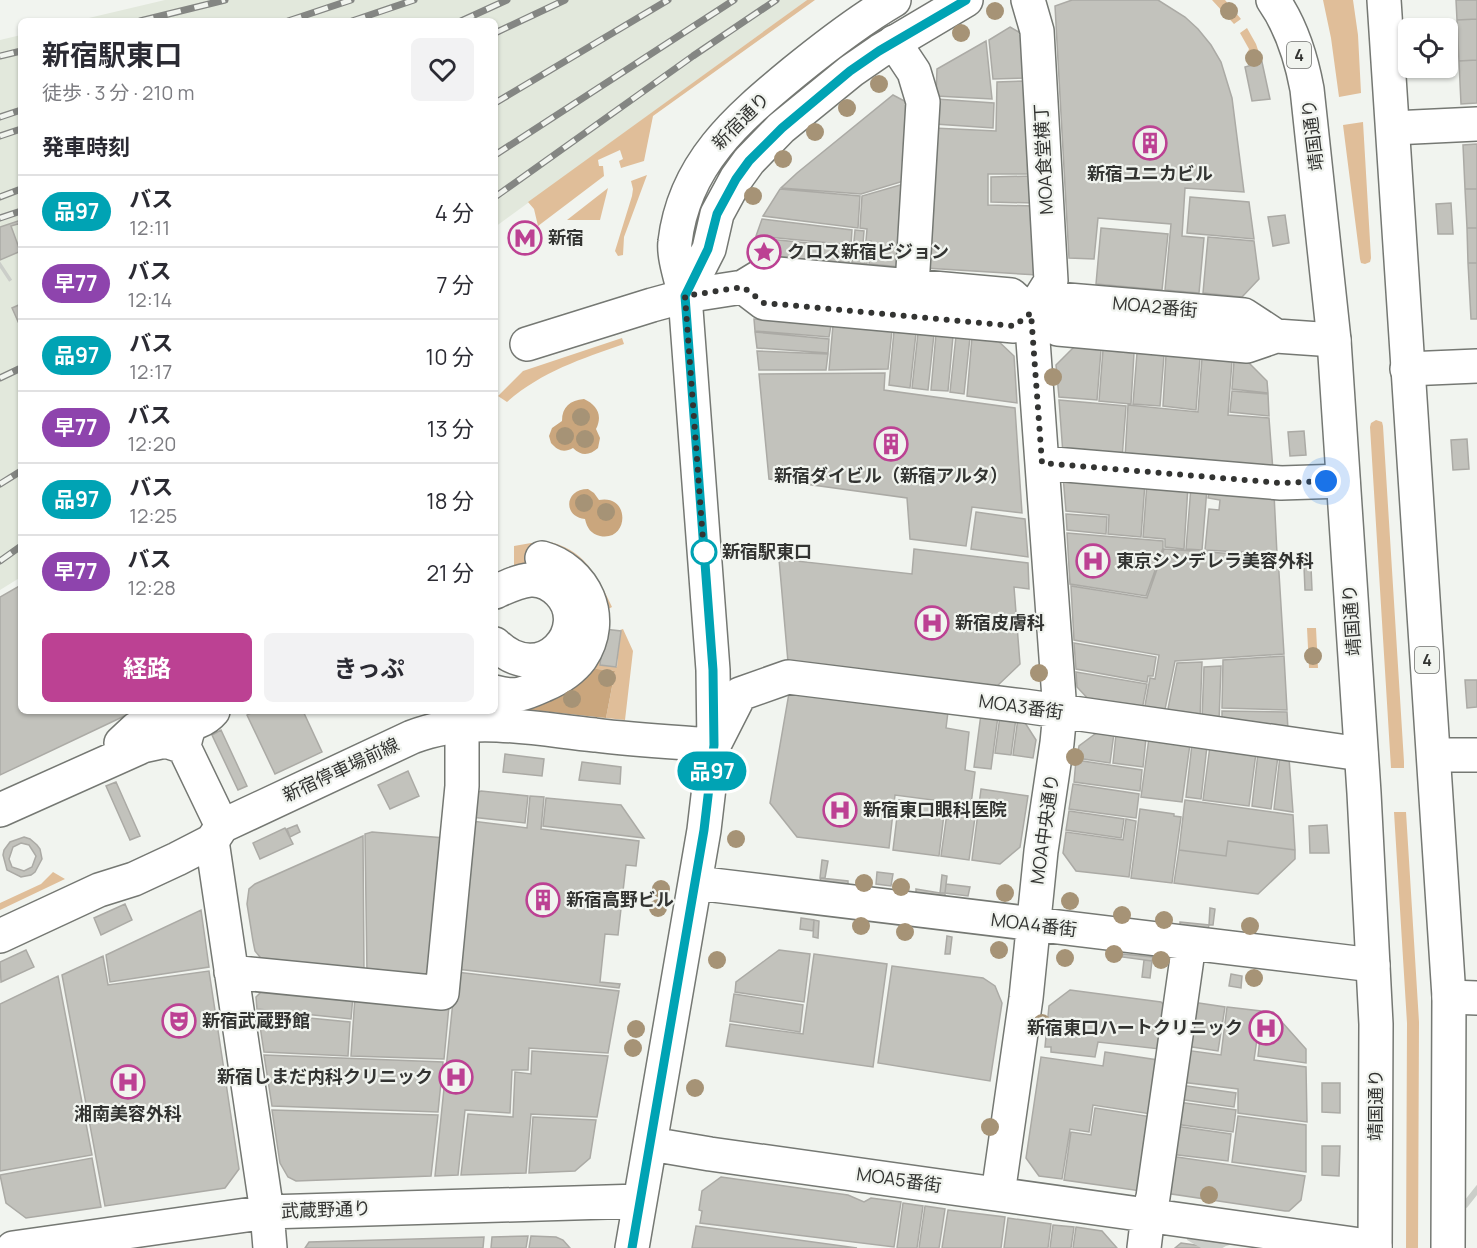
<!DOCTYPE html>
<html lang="ja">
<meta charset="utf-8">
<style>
:root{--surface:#fff;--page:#f2f2f3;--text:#2b2b33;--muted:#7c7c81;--line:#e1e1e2;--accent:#bc4193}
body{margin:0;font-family:Manrope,"Noto Sans JP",sans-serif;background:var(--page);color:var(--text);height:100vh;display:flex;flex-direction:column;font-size:22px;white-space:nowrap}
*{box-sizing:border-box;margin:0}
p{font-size:20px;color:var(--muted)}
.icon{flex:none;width:33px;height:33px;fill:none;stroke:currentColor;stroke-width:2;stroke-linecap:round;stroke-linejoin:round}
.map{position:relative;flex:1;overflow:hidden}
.sheet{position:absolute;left:18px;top:18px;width:480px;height:696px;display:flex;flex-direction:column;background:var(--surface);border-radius:9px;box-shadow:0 2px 4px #0004}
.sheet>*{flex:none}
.badge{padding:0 12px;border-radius:20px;font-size:21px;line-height:39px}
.tools{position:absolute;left:1398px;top:18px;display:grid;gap:12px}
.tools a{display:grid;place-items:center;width:60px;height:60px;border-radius:9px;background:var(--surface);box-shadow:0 2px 4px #0004;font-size:30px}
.you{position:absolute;width:30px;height:30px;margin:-15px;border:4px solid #fff;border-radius:50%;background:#1a73e8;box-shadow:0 0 0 9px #1a73e833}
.map>.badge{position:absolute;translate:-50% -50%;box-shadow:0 0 0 3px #fff}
h2{padding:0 24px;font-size:22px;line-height:54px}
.round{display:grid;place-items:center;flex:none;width:63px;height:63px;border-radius:9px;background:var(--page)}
.head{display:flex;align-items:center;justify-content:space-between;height:102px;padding:0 24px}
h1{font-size:28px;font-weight:700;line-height:45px}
.button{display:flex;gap:12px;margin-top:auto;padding:12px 24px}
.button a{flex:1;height:69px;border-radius:9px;background:var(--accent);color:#fff;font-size:24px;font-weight:700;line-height:69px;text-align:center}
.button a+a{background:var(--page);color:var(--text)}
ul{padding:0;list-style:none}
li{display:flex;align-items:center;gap:18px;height:72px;padding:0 24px;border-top:2px solid var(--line)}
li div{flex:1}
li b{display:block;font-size:22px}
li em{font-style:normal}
li .badge{min-width:66px;font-weight:700;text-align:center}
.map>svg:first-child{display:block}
.built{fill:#e2e8dc}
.green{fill:#e0be99}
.forest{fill:#caa67d}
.building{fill:#c2c2bc;stroke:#abaaa5;stroke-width:1.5;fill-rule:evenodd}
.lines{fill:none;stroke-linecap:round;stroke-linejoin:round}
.minor-tunnel{stroke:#cbcec9;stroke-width:33;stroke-dasharray:33 16;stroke-linecap:butt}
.minor-casing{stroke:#757873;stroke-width:36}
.major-casing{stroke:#757873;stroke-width:36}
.minor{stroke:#fff;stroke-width:33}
.major{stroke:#fff;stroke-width:33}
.rail-casing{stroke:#848683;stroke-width:7}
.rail{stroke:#f1f4ef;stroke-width:4.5;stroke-dasharray:14;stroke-linecap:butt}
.tree{fill:#a69376}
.line-casing{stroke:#fff;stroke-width:14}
.line{stroke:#00a3b4;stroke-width:9}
.walk{stroke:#333432;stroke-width:6;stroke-dasharray:0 10.8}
.stop-dot{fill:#fff;stroke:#00a3b4;stroke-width:3}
.labels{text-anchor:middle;stroke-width:4.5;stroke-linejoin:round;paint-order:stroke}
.shield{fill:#f1f4ef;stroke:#6c6e6b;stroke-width:1.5}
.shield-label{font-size:16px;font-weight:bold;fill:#333432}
.street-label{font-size:18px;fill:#333432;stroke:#f1f4ef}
.poi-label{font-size:18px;font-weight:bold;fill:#333432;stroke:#f1f4ef;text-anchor:start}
.stop-label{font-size:18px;font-weight:bold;fill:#333432;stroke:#f1f4ef;text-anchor:start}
</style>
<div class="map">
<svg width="1477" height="1248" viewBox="0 0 1477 1248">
<rect width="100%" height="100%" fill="#f1f4ef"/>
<path class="built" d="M165,0H807L495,227V21H76Z
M21,35V577L0,590V40Z"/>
<path class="green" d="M807,0H815L653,116L644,161L621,168L619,161L623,159L620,150L598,160L599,166H603L604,176L538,226L534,209L528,202Z
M1212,0H1225L1241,19L1234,24Z
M1323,0H1353L1358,35L1361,93L1339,97L1331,38Z
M1247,28L1256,44L1262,62L1249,66L1246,56L1249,49L1240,33Z
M1363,122L1371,258L1370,262L1365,264L1361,263L1360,259L1343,125Z
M647,175L624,237L623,255L618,256L615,251L632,196L633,189L631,181Z
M608,188L600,220H567Z
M622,338L624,344C581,359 541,372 507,402L498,396L523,371Z
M1376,420L1382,422L1383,426L1404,762V768H1391L1370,427L1371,423Z
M545,541C584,548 597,575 612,607L606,610L600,665L617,667L620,630L623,629L633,651L625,720L606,718L615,671L588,668L539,569L514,567V546L531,543L544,546Z
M1307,628H1316L1318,668H1309Z
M1394,812H1406L1419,1022L1418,1248H1406L1407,1023Z
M53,872L65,879L0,910V903L41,884Z"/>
<path class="forest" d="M584,399C597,405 603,415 596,429L600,438L598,448C590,455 582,457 573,448C564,453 558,451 551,443L549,436L552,428L562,421C562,407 570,400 584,399Z
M588,489L594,493L599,500C631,494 629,542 600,536C591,534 587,528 585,519C563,517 564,489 588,489Z
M588,668L615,671L606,718L522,709Z"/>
<path class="building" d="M1072,0H1158L1185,17L1198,29L1211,45L1221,62L1232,98L1244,192L1185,188L1182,236L1204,238L1199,293L1165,290L1171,224L1098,218L1094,259L1069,258L1055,6Z
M1456,0H1477V19L1457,20Z
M1477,19V60L1459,61L1457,20Z
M1010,27L1024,35L1026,78L993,79L989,40Z
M986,41L992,99L936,96L937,69Z
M1477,60V103L1461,104L1459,61Z
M1262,62L1270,99L1252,101L1245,67Z
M1026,81L1032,174H988V205L1034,206L1038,275L925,268L934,128L996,131L997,82Z
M893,95L912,105L907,180L861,194L781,188L797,173Z
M936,99L994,103L993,128L935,124Z
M1477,144V189H1465L1463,145Z
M1032,176L1034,203L991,202V177Z
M907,183L902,267L869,264L871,241H866L867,229L860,228L862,196Z
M780,189L860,196L858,228L763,216Z
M1465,189H1477V228H1467Z
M1190,197L1249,202L1254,239L1187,233Z
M1451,203L1453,234H1438L1436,204Z
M1285,215L1289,243L1273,246L1268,217Z
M762,219L852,230L851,245L756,236Z
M21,220V251L0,260V227Z
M21,223V247L19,248L11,226Z
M1101,228L1168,234L1162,290L1096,284Z
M1467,228H1477V263H1468Z
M855,230L864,231L863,243L868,244L867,264L852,263Z
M1208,237L1254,241L1259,279L1242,297L1203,293Z
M756,238L851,247L849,263L752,254Z
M1468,263H1477V319H1471Z
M21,304V326H20L12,308Z
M754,319L831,325L829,337L755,331Z
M833,325L892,330L888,369L829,370Z
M894,331L916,333L910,388L889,385Z
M755,332L829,339L828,353L757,348Z
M918,333L934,334L928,390L912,388Z
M936,334L953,336L948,391L931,390Z
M956,336L970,337L964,394L950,392Z
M972,337L996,339L1014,356L1017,403L967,396Z
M1074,347L1101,350L1097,400L1059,397L1056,365Z
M1103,350L1134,353L1131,404L1099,401Z
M757,351L828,354L826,370H759Z
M1137,353L1164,355L1160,406L1133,404Z
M1166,355L1200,358L1196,410L1163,406Z
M1202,358L1232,361L1228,415L1269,418L1273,471L1125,459L1128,405L1198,412Z
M1234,361L1248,362L1267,381L1268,393L1232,389Z
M885,373L884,390L1015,408L1022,513L972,507L966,546L910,539L907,498L769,479L759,374Z
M1232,391L1268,394L1269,416L1230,412Z
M1059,400L1126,406L1122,459L1063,454Z
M1304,431L1306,455L1290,456L1288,432Z
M1467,439L1469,469L1453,470L1451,440Z
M1063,476L1145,483L1141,537L1108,534L1109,515L1066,511Z
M1147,483L1188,486L1184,549L1165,547V539L1143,537Z
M1191,487L1207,488L1202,550L1186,549Z
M1210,488L1274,494L1277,554L1205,550L1209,509L1219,510L1220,500L1208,498Z
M976,512L1025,519L1028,557L971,549Z
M1066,514L1107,517L1106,534L1067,530Z
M1067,533L1163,541V548L1146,596L1070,584Z
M914,549L1028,563L1029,589L1014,587L1020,664L995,688L788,662L779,559L912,574Z
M1164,549L1278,557L1284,654L1175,661L1164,714L1144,711L1150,678L1155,679L1159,655L1074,640L1071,586L1147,598Z
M1304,567H1311L1312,590H1305Z
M21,585V711H135L0,775V597Z
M604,629L621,631L616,667L600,665Z
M1074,643L1156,657L1153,676H1148L1147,682L1076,669Z
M1284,656L1287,710L1222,708L1223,660Z
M1202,662L1200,718L1167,714L1177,663Z
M1221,666L1219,721L1202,719L1204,667Z
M1076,672L1147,684L1142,710L1093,704L1077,687Z
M1465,680H1477V707L1467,708Z
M789,693L948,712L946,728L969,732L965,770L975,772L971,805L895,795L889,848L797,837L770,803Z
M255,711H303L322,752L275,774L247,715Z
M1222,711L1287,712L1288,730L1222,721Z
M981,714L998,716L991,769L974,767Z
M1000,716L1016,718L1011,755L995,753Z
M1018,718H1022L1036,740L1033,758L1013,755Z
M221,730L247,786L238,790L212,735Z
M1099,731L1114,733L1110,763L1077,758L1079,746Z
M1116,734L1146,738L1143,767L1113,763Z
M1149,738L1190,744L1182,802L1141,797Z
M1192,744L1207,746L1201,799L1186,797Z
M1210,746L1256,753L1249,806L1203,800Z
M1258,753L1278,756L1271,809L1252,806Z
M505,754L544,759L542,776L503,772Z
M1280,756L1289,758L1293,812L1274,809Z
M1076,760L1142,770L1140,791L1074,782Z
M582,762L621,767L620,784L579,780Z
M408,771L419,796L390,809L378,785Z
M116,782L140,836L130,840L106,786Z
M1073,784L1139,794L1136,818L1069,809Z
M981,789L1028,796L1020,847L1000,864L972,860Z
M481,791L528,796L525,823L471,817L473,794Z
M530,796L544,797L541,829L639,841L636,866L626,865L618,935L605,934L600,982L620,984L619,988L457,969L472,821L527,828Z
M546,798L621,805L644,838L543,826Z
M899,800L945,806L939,856L893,850Z
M1185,800L1293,815L1295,850L1228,841L1226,856L1179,850Z
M948,806L976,810L969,860L941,856Z
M1140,809L1174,814V816L1181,817L1172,883L1131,878Z
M1069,811L1124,819L1121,838L1066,830Z
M1126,819L1136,821L1129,877L1076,871L1063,853L1066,832L1123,840Z
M297,825L300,832L290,837L287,829Z
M1327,825L1329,853H1310L1309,826Z
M285,828L293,844L260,859L253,843Z
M372,832L445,838L430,976L367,974L365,834Z
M363,836L364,973L264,962L255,951L253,941L247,904L249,889L255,884Z
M24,837L30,839L37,845L40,849L42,859L35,872L31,875L21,877L7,870L3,855L4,850L10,842ZM21,843L29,845L36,856L32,867L24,871L12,867L9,859L13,847Z
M1228,841L1295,850V859L1258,894L1174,883L1179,850L1226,856Z
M822,860L828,861L825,878H820Z
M877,872L893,874L891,886L876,884Z
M942,875L947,876L945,893H940Z
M821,878L848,881V885L820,881Z
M946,884L970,887L968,896L945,893Z
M916,889L940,893H945V896L916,893Z
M125,904L132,920L101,935L94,918Z
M1210,908L1215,909L1213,925H1209Z
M201,910L209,967L110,982L106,955Z
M801,918L814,920L813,931L800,929Z
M814,920L819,921L818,938L813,937Z
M1180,922L1209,925L1208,929L1180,925Z
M947,936L952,937L950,954H945Z
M26,950L34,967L1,982L0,962Z
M779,950L810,954L804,1002L735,992L736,982Z
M814,954L887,964L873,1067L726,1046L730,1024L803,1034Z
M1123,954L1153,957L1152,961L1122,957Z
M103,956L108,985L209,971L239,1169L225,1188L105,1206L62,975Z
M1144,960L1152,961L1150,978L1142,977Z
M892,966L983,978L995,986L1002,1003L990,1081L878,1063Z
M456,972L619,991L608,1053L529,1048L528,1070H512L510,1113L465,1110L458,1175L435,1176Z
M1231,974L1242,976L1241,988L1229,986Z
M58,976L92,1155L0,1171V1004Z
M266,987L353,996L351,1019L257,1009L256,997Z
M1070,990L1161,1002L1165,1006L1160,1049L1098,1042L1095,1057L1051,1052V1047H1045L1049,1006Z
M734,994L803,1005L800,1032L730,1021Z
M355,996L449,1006L444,1059L351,1056Z
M1192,1002L1225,1007L1218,1051L1186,1046Z
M1227,1007L1261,1011L1254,1060L1306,1067L1307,1122L1238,1113V1089L1181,1082L1185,1050L1221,1055Z
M1263,1011L1273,1012L1306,1049V1063L1258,1056Z
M258,1013L350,1022L348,1056L264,1052Z
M532,1051L608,1056L597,1117L531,1114L526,1173L461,1175L468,1114L513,1117L515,1072L531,1074Z
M1105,1052L1158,1060L1151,1114L1093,1105L1089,1132L1070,1129L1062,1179L1039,1176L1026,1158L1041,1057L1103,1066Z
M264,1055L443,1062L438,1112L272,1106Z
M1322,1083H1340V1113L1322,1112Z
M1180,1085L1236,1093L1234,1107L1178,1099Z
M1178,1102L1236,1110L1233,1132L1175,1124Z
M1095,1108L1152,1117L1141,1191L1064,1180L1071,1132L1091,1135Z
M272,1110L438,1115L431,1176L296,1181L288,1177L280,1163Z
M1238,1116L1306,1125V1172L1232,1162Z
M533,1117L596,1120L590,1158L575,1171L529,1173Z
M1175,1126L1231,1134L1228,1161L1170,1154Z
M1322,1146H1340L1339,1176L1322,1175Z
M1170,1156L1305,1176L1301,1200L1289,1211H1285L1165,1193Z
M92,1158L101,1207L26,1218L6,1203L0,1175Z
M721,1177L848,1195L864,1202L871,1198L901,1202L894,1247L700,1223L702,1211L699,1210L702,1191Z
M903,1203L923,1206L917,1248H897Z
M925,1206L945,1209L939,1248H919Z
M948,1210L1005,1217L1001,1248H942Z
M1008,1218L1051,1224L1048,1248H1004Z
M1053,1225L1074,1227L1071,1248H1050Z
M696,1226L857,1248H692Z
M1076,1227L1102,1231L1117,1248H1073Z
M528,1236L526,1248H491L492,1237Z
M531,1236L556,1237L563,1240L570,1248H529Z
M484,1237L483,1248H305L309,1242Z
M1181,1243L1217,1248H1175Z"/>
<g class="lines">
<path class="minor-tunnel" d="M0,268L3,266
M1472,1191L1477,1195
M1201,1248C1212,1229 1228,1226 1248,1229"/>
<g class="minor-casing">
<path id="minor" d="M894,42L914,72L923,102L912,286
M1393,128L1477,124
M743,287L764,303L1014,326L1031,313L1058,329L1247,346L1276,336L1334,340
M527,344L652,305L685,296L743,287L766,273L1011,295L1031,313L1056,299L1244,315L1276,336
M1407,369L1477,366
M1042,463L1281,483L1343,481
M495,592C506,587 518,581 530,580C541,579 551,584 559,592C594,628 542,690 495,644
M495,692C516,698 524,694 544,685C558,679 572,670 581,658C608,618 585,570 542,558
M213,711C198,729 190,712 184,747L222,826
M121,743L136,729L175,711
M1434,755H1477
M0,810L143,746L166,741L184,747
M212,841L267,1212L270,1248
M696,883L1373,965
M231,972L442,993L462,786V726
M1449,997L1477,998
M651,1144L710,1154L1375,1247
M998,1194L1026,998L1041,851L1057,743L1060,712L1031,313L1051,281L1037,31L1028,0
M13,1248L267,1212L640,1201
M632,1248L704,830L714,745L740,694L788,677L1024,706L1361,754
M1144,1248L1148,1215L1153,1197L1189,944"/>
</g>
<g class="major-casing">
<path id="major" d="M1273,0C1292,27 1301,57 1307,89L1334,340L1364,793L1376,1024L1375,1248
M1384,0L1449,997L1448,1248
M685,296L709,249L717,214L736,179L749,161L781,128L851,71L880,51L966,0
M0,936L99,890L134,879L177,859L212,841L222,826L412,737C470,714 535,729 595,735C634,740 674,742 714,745L713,670L685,296C682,282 673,256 675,242C684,164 737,119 794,72C826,46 858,21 894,0"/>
</g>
<use href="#minor" class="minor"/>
<use href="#major" class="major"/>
<g class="rail-casing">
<path id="rail" d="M140,21L225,0
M288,21L351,0
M352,21L414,0
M461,21L507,0
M495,33L565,0
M0,56L21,51
M495,103L668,0
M0,117L21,110
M0,136L21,129
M495,155L734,0
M0,197L21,189
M495,197L693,56L776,0
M0,218L21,211
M0,378L21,368
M0,484L21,471
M0,561L21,546"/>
</g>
<use href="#rail" class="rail"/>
</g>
<g class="tree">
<circle cx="995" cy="11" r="9"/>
<circle cx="1229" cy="11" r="9"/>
<circle cx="961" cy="33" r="9"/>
<circle cx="1254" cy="58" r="9"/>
<circle cx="879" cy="84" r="9"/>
<circle cx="847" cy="108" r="9"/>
<circle cx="815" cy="132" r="9"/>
<circle cx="783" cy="159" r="9"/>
<circle cx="753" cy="196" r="9"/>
<circle cx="1053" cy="377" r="9"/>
<circle cx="581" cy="417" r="9"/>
<circle cx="565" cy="436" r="9"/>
<circle cx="585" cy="439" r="9"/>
<circle cx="584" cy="503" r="9"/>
<circle cx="606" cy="512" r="9"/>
<circle cx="1313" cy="656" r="9"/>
<circle cx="1039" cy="673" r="9"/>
<circle cx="607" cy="678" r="9"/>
<circle cx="572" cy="699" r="9"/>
<circle cx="1075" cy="757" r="9"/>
<circle cx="736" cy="839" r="9"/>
<circle cx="864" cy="883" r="9"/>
<circle cx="901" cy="887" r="9"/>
<circle cx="661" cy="889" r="9"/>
<circle cx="1005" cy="893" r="9"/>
<circle cx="1070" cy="901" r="9"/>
<circle cx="658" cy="908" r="9"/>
<circle cx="1122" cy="915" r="9"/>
<circle cx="1164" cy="920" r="9"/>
<circle cx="861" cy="926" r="9"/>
<circle cx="1250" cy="926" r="9"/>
<circle cx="905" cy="932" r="9"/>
<circle cx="999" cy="950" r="9"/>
<circle cx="1114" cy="954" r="9"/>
<circle cx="1065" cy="958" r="9"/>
<circle cx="717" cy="960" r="9"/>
<circle cx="1161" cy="960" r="9"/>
<circle cx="1254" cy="978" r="9"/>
<circle cx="1042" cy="1023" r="9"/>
<circle cx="636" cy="1029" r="9"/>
<circle cx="633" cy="1048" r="9"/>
<circle cx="695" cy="1088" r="9"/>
<circle cx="990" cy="1127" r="9"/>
<circle cx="1209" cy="1195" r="9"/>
</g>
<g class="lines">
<g class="line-casing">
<path id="line" d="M632,1248L704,830L714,745L713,670L685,296L708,249L717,214L736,179L749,161L782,128L850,71L879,51L966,0"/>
</g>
<use href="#line" class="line"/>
<path class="walk" d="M704,552V554L685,296L743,287L764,303L787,305L1014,326L1031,313L1042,463L1281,483L1326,481"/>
</g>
<defs>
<g id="building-ring" transform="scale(1.725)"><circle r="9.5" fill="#f1f4ef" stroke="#bc4193" stroke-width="1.5"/><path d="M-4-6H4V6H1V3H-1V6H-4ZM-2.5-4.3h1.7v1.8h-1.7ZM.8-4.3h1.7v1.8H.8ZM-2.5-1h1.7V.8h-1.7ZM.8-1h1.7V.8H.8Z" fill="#bc4193"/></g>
<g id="metro-ring" transform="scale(1.725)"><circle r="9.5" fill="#f1f4ef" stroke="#bc4193" stroke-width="1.5"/><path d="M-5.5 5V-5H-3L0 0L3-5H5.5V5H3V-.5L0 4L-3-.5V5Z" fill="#bc4193"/></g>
<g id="sight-ring" transform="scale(1.725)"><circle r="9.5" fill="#f1f4ef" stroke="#bc4193" stroke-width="1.5"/><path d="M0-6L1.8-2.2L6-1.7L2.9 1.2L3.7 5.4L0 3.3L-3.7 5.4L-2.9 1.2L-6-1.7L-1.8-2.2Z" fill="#bc4193"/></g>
<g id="hospital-ring" transform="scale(1.725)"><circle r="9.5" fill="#f1f4ef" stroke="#bc4193" stroke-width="1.5"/><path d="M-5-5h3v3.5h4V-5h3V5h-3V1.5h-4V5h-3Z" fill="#bc4193"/></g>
<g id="theatre-ring" transform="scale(1.725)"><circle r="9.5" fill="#f1f4ef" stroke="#bc4193" stroke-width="1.5"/><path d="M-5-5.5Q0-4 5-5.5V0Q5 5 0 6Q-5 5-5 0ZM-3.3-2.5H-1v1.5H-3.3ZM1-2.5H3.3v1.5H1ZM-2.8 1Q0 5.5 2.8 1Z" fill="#bc4193"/></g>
</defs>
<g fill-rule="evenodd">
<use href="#building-ring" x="1150" y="143"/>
<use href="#metro-ring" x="525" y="238"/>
<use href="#sight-ring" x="764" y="252"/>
<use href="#building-ring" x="891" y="444"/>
<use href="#hospital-ring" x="1093" y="561"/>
<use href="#hospital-ring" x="932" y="623"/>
<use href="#hospital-ring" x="840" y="810"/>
<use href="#building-ring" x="543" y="900"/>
<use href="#theatre-ring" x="179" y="1021"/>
<use href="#hospital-ring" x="1266" y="1028"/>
<use href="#hospital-ring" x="456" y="1077"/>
<use href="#hospital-ring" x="128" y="1082"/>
</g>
<circle class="stop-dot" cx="704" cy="552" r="12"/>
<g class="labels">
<g class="shield">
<rect x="1287" y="42" width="24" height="26" rx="4.5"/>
<rect x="1415" y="647" width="24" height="26" rx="4.5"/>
</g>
<g class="shield-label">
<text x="1299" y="61">4</text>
<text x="1427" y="666">4</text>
</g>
<g class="street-label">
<text transform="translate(741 121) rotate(-45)" y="6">新宿通り</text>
<text transform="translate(1313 135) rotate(-97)" y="6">靖国通り</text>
<text transform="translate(1044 159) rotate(-93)" y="6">MOA食堂横丁</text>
<text transform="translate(1155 307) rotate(5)" y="6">MOA2番街</text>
<text transform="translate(1352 620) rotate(-94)" y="6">靖国通り</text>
<text transform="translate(1021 707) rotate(8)" y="6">MOA3番街</text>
<text transform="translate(341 770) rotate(-25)" y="6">新宿停車場前線</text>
<text transform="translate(1045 829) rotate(-82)" y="6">MOA中央通り</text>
<text transform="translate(1034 925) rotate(7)" y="6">MOA4番街</text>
<text transform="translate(1376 1105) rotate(-90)" y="6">靖国通り</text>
<text transform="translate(899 1180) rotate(8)" y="6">MOA5番街</text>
<text transform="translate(326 1210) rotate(-2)" y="6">武蔵野通り</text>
</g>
<g class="poi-label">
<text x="1150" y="180" text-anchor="middle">新宿ユニカビル</text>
<text x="548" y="244">新宿</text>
<text x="787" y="258">クロス新宿ビジョン</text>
<text x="891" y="482" text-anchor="middle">新宿ダイビル（新宿アルタ）</text>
<text x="1116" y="567">東京シンデレラ美容外科</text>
<text x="955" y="629">新宿皮膚科</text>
<text x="863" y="816">新宿東口眼科医院</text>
<text x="566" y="906">新宿高野ビル</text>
<text x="202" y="1027">新宿武蔵野館</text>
<text x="1243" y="1034" text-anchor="end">新宿東口ハートクリニック</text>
<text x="433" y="1083" text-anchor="end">新宿しまだ内科クリニック</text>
<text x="128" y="1120" text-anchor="middle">湘南美容外科</text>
</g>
<g class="stop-label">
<text x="722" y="558">新宿駅東口</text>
</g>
</g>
</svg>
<div class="tools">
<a><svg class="icon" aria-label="locate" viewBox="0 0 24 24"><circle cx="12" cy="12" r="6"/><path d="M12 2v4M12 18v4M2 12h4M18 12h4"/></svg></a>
</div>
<div class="you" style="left:1326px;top:481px"></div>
<b class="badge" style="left:712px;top:771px;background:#00a3b4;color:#fff">品97</b>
<section class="sheet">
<div class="head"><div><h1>新宿駅東口</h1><p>徒歩 · 3 分 · 210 m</p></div><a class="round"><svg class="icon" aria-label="heart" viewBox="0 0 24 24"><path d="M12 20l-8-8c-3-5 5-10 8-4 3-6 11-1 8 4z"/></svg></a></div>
<h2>発車時刻</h2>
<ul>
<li><span class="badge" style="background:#00a3b4;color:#fff">品97</span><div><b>バス</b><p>12:11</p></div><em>4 分</em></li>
<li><span class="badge" style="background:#8e44ad;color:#fff">早77</span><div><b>バス</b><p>12:14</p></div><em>7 分</em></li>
<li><span class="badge" style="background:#00a3b4;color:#fff">品97</span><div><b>バス</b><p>12:17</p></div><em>10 分</em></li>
<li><span class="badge" style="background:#8e44ad;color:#fff">早77</span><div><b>バス</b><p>12:20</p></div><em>13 分</em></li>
<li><span class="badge" style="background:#00a3b4;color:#fff">品97</span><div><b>バス</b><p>12:25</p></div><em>18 分</em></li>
<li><span class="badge" style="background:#8e44ad;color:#fff">早77</span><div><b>バス</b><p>12:28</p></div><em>21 分</em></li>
</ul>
<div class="button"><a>経路</a><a>きっぷ</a></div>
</section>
</div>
